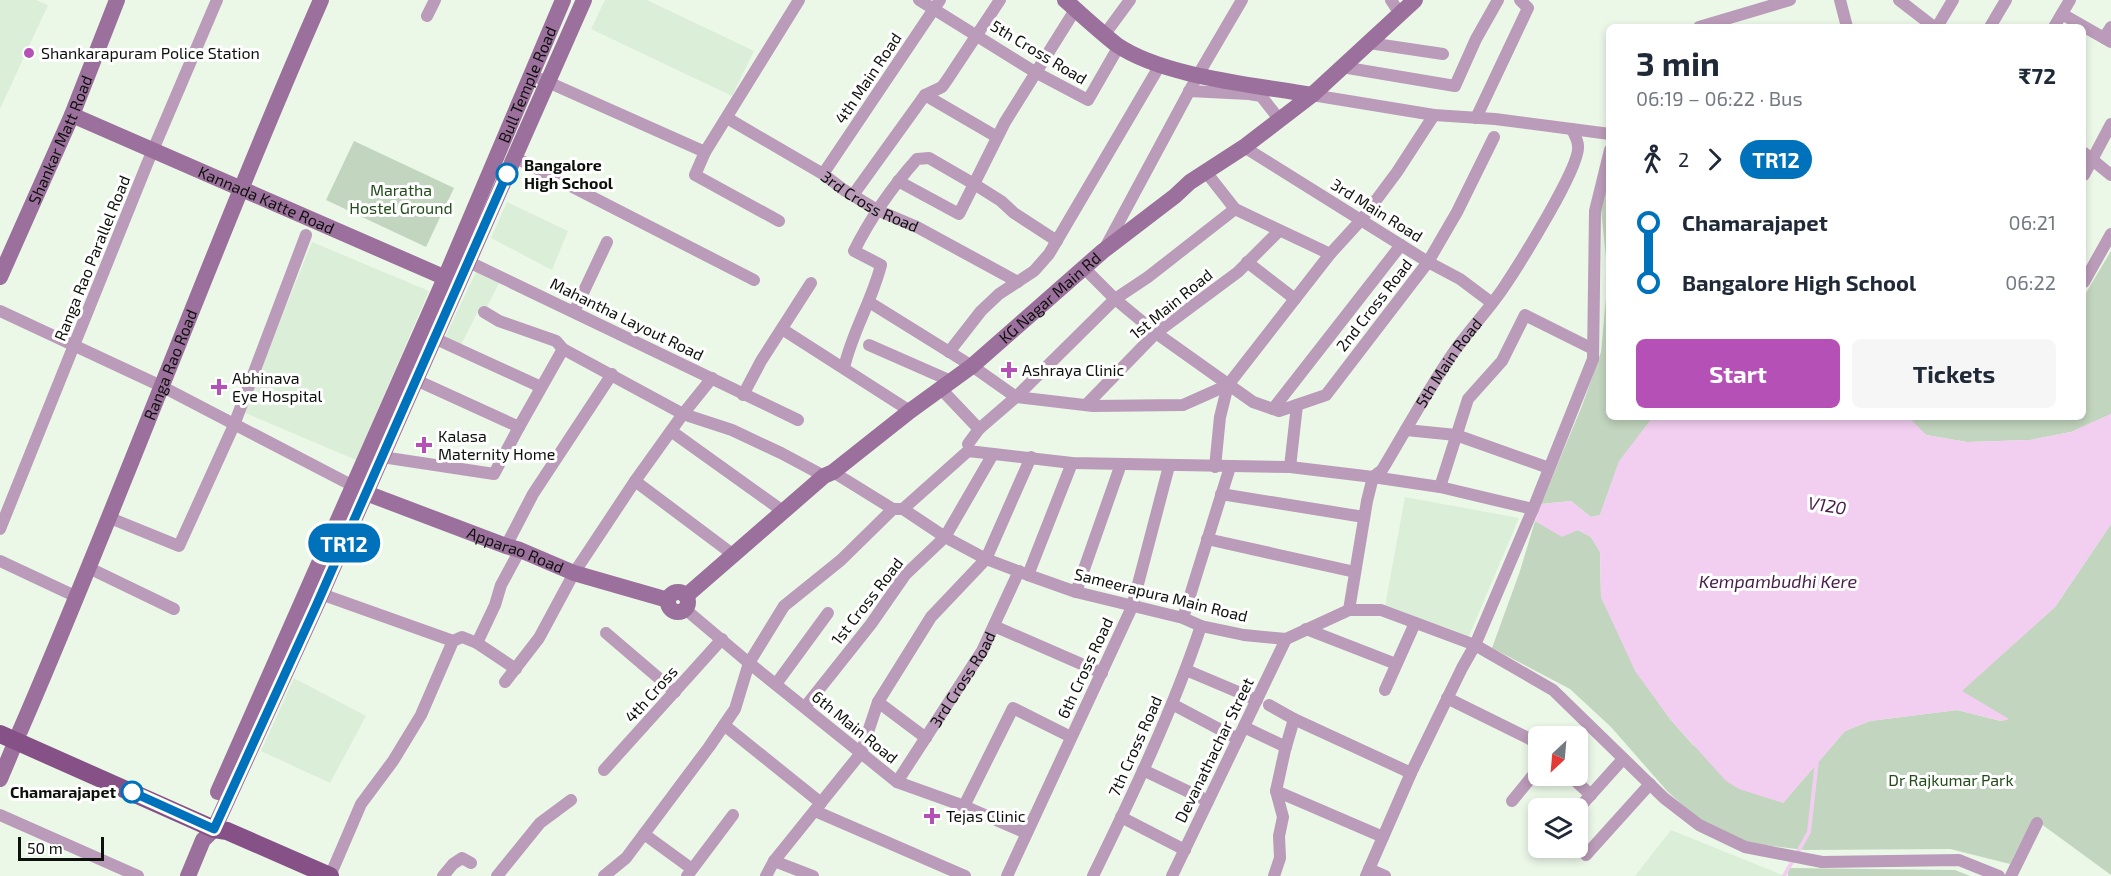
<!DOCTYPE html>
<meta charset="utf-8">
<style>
:root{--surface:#fff;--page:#f6f6f7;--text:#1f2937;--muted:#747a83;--accent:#b551b6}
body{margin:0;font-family:"Exo 2",sans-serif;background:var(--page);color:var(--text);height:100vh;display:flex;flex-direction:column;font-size:22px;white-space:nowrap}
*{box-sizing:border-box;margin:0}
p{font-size:20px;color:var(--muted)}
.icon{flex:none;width:33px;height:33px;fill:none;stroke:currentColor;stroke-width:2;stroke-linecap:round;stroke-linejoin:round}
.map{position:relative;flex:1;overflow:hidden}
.sheet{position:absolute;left:1606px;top:24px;width:480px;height:396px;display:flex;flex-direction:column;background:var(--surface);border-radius:9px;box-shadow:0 3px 9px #0003}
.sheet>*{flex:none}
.badge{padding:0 12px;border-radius:20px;font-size:21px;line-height:39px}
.needle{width:39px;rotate:206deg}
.fabs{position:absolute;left:1528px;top:726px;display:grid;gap:12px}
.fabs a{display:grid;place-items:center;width:60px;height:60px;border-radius:9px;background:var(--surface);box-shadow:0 3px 9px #0003;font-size:30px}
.scale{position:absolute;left:18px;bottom:15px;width:86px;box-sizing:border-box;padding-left:6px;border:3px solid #0d110c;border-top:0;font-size:16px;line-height:21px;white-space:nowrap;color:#0d110c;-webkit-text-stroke:4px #fff;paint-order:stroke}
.map>.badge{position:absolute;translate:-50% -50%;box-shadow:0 0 0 3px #fff}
.legs{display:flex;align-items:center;gap:9px;height:66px;padding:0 30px;font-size:20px}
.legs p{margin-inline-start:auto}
.summary{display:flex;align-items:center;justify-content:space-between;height:102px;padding:0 30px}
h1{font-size:33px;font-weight:700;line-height:45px}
.button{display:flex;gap:12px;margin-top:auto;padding:12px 30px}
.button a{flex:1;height:69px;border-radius:9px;background:var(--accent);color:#fff;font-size:24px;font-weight:700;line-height:69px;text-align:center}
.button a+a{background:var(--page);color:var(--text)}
ul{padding:0 30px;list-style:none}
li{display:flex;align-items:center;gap:21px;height:60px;font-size:22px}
li i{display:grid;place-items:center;width:9px;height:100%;margin:0 8px;background:currentColor}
li i::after{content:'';width:15px;height:15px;margin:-8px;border:4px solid;border-radius:50%;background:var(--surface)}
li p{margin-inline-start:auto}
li:first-child i{background:linear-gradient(#0000 50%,currentColor 0)}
li:last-child i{background:linear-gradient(currentColor 50%,#0000 0)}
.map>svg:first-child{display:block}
.built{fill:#dbeed7}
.green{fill:#c2d5be}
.water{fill:#f2cef1}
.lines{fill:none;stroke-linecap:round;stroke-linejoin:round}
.stream{stroke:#f2cef1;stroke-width:4}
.street{stroke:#ba9bb9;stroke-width:12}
.secondary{stroke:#9c709c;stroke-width:16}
.primary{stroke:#865186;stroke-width:18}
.line-1-casing{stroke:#fff;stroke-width:14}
.line-1{stroke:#0072bc;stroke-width:9}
.poi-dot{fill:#b551b6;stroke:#fff;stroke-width:2}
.stop-1-dot{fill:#fff;stroke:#0072bc;stroke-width:3}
.labels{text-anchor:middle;stroke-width:6;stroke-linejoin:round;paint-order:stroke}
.street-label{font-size:16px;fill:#0d110c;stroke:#fff}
.poi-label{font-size:16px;fill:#0d110c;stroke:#fff;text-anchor:start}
.stop-label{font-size:16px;font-weight:bold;fill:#0d110c;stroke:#fff;text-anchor:start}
.park-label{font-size:16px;fill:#224c1a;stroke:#fff}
.water-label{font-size:18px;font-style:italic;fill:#471c48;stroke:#fff}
</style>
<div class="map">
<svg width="2111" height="876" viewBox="0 0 2111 876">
<rect width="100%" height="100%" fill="#ebf8e8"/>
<path class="built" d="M0,0H36L48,5L0,109Z
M605,0H647L754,51L732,96L591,29Z
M507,202L568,231L552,270L491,238Z
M312,242L429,291L356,460L243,412Z
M477,270L500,281L485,311L479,309L461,345L445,337Z
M1405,497L1519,518L1469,636L1385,606Z
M294,678L366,716L330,783L261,751Z
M1671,830L1785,876H1635Z"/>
<path class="green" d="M354,141L454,188L426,247L326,200Z
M1609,172L1610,417H1653L1619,462L1600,515L1591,517L1571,501L1541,504L1582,406L1601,352L1608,276L1600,200Z
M2111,251V414L2071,432L2030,440L1967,442L1926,435L1910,420L1909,417H2084V296Z
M1535,521L1562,536L1578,530L1591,537L1600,552L1601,597L1636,671L1670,719L1693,745L1783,803L1845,731L1870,721L1957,710L2001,721L2008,719L1961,691L2055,607L2111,524V875L2033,818L2010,864L1950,849L1805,850L1748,843L1708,827L1668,792L1611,727L1570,689L1492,648L1520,571Z
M1788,868L1955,870L1970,876H1788Z"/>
<path class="water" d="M2111,414V524L2055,607L1962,691L2009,719L2002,721L1957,710L1870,721L1845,731L1783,803L1739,789L1726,781L1670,719L1635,671L1601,597L1600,552L1591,537L1578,530L1562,537L1535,521L1541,504L1571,501L1591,517L1600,515L1619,461L1653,417H1909L1926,435L1967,442L2030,440L2071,432Z"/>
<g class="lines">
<path class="stream" d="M1784,876L1809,832L1817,761"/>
<g class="street">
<path d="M919,0L1035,72L1088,100L1119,46"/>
<path d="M1391,0L1400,14"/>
<path d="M1840,0L1847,27"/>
<path d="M1899,0L1934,27"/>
<path d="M2062,14L2111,42"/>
<path d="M427,16L435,0"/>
<path d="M1699,27L1790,0"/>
<path d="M1937,27L1953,0"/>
<path d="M1990,27L2006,0"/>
<path d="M2054,27L2070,0"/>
<path d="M1105,34L1130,0"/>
<path d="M2104,38L2111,27"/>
<path d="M1369,43L1443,54"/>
<path d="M1342,67L1455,86L1476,39L1498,0"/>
<path d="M541,79L705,152"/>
<path d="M1189,91L1249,94L1261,96L1279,119"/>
<path d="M925,95L997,137"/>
<path d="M1312,95L1434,115L1495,119L1610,134"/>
<path id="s1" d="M727,118L823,174L844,190L877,210L917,227L1018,282"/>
<path d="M1476,118L1528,8L1520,0"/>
<path d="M1244,147L1428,262L1460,279L1492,303"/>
<path d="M2084,153L2111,175"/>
<path d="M514,157L754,280"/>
<path d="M1206,172L1235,209L1330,254"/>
<path d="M823,174L940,0"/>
<path d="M2084,175L2111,124"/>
<path d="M898,181L959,214L1005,122L1075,10"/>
<path d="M853,195L925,95L942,87L947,80L1000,0"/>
<path d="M779,221L695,175L705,152L799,0"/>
<path d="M1106,246L1198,75L1242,0"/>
<path d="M469,262L798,420"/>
<path d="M1247,262L1295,299"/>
<path d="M1084,268L1115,299L1156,333L1253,402L1279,411L1326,395L1428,262L1457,212L1494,137"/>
<path d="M2084,282L2111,234"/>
<path d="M869,302L972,366L1016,397L1093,406L1183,405L1228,385"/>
<path d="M0,311L161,386L359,489"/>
<path d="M484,312L499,321L556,341L563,349L683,414L732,430L781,453L824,476"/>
<path d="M574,312L607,242"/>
<path d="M782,329L910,411"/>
<path d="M434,338L541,387"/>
<path d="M869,345L951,381"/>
<path d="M949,352L981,311L999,294L1034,271L1049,254L1160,65"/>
<path d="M844,368C852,332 872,301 881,265L854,251C871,217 892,187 917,159L929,158L974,184L1001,201L1014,213L1057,241"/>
<path d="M416,380L519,427L563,349"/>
<path d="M941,389L979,429"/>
<path d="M743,395L761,361L811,283"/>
<path d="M1086,405L1156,333L1238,272L1279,231"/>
<path d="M1273,409L1401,245"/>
<path d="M1406,430L1456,435L1549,468"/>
<path d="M671,431L784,512"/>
<path d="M968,444L979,429L1016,397L1115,299L1148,277L1235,209"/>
<path d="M382,457L494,474L519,427"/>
<path d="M1215,467L1220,417L1228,385L1330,254L1362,219L1397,172L1434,115"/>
<path d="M1290,467L1297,405"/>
<path d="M833,472L893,509H903L945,537L986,559L1028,575L1076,592L1183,618L1201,626L1244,635L1286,639L1349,610H1381L1475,645L1553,690L1664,798L1699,825L1745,847L1822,862L1959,860L1999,876"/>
<path d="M635,481L735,556"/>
<path d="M1440,487L1468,399L1502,361L1525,315L1593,349"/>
<path d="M1221,494L1364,517"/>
<path d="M903,509L968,451L1072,463L1290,467L1373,477L1440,487L1533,509"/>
<path d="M110,518L179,546L234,425L306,235"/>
<path d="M0,529L147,164L217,0"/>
<path d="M1207,539L1355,572"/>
<path d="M506,546L533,494L612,374"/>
<path d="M0,561L77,597"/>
<path d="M89,568L174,609"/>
<path d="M1028,575L1072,463"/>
<path d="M1076,592L1121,464"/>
<path d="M321,594L453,641"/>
<path d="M685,609L749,663L897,782L964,806L1026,833"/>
<path id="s2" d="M1349,610L1367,501L1373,477L1382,470C1405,432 1426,393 1451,356C1467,332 1488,311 1504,287C1518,266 1581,166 1578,146C1578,140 1574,134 1572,129"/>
<path d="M1183,618L1230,467"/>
<path d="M994,626L1102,673"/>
<path d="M1306,629L1396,664"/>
<path d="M606,633L675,692"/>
<path d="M477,643L516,669"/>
<path d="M1186,670L1257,700"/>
<path d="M505,682L539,638L574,573L635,481L683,414L712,378"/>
<path d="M776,684L828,613"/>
<path d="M1385,690L1415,623"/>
<path d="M1447,698L1530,739L1539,747"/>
<path d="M878,702L926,738"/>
<path d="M1172,704L1238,739"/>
<path d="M1269,705L1294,719L1411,773"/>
<path d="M805,707L871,624L905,575L945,537L993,454"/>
<path d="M724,725L821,803"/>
<path d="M1244,727L1286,747"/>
<path d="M604,770L722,639"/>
<path d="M1143,770L1208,801"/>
<path d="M1570,776L1591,795"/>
<path id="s3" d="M897,782L982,651L1019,571"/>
<path d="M1276,791L1383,837"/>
<path d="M1512,801L1539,768"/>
<path d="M964,806L1013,708L1071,737"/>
<path d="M1578,809L1623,759"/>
<path d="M815,811L965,876"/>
<path d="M0,815L138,876"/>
<path d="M1121,817L1185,850"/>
<path d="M644,834L692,869"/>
<path d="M1586,855L1650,784"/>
<path d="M774,861L813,876"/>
<path d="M1369,869L1385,876"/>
<path d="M330,876L361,804L393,761L421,715L453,641L462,637L477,643L495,605L501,585L520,550"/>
<path d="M443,876L453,864L462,858L471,863"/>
<path d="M497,876L540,823L571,800"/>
<path d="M604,876L626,858L709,747L735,709L749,663L784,606L841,560L893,509"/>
<path d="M687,876L733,815"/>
<path d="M766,876L774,861L861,753L878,702L931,617L986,559L1031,457"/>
<path d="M1007,876L1132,607L1169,466"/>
<path d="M1093,876C1133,794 1172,712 1201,626"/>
<path d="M1172,876L1286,639"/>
<path d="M1274,876L1280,858L1279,836L1283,817L1276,791L1285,750L1294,719"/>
<path d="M1366,876L1411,773L1462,668L1475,645L1533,509L1593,359L1595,211L1610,150"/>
<path d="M2011,876L2037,823"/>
</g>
<g class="secondary">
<path d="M1065,0C1082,15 1099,31 1117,45C1164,77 1256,85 1312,95"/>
<path id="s4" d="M72,115L455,282"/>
<path id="s5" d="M0,277L72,115L117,0"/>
<path id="s6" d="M366,493L506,546L520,550L574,573L668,600"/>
<circle cx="678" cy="602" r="10"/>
<path id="s7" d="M686,596L824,476L833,472L910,411L972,366L1103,251L1175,196L1190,182L1244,147L1312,95L1415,0"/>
<path id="s8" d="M20,731C125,489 215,241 321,0"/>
<path d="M0,779L16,741"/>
<path id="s9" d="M218,792L445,278L563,0"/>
<path d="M188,876L203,840L214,829L316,606L584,0"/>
</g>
<path class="primary" d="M0,734L214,829L227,831L330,876"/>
</g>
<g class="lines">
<g class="line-1-casing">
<path id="line-1" d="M132,792L214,829L316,606L507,174"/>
</g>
<use href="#line-1" class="line-1"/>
</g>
<g class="poi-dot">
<circle cx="29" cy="53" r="6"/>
<path d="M1006 361h6v6h6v6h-6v6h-6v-6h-6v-6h6z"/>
<path d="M216 378h6v6h6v6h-6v6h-6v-6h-6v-6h6z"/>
<path d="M421 436h6v6h6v6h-6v6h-6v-6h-6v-6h6z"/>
<path d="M929 807h6v6h6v6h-6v6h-6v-6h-6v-6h6z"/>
</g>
<g class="stop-1-dot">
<circle cx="507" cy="174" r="10"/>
<circle cx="132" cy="792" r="10"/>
</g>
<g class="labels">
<g class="street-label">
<text transform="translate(1039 52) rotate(31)" y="6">5th Cross Road</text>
<text transform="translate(868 78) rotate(-56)" y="6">4th Main Road</text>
<text dy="6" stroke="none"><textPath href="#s9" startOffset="772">Bull Temple Road</textPath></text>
<text dy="6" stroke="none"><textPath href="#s5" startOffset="150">Shankar Matt Road</textPath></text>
<text dy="6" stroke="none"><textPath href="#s4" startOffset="212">Kannada Katte Road</textPath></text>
<text dy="6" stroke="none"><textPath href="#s1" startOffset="166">3rd Cross Road</textPath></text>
<text transform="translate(1377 210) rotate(32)" y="6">3rd Main Road</text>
<text transform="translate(92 258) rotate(-68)" y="6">Ranga Rao Parallel Road</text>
<text dy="6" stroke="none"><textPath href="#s7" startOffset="471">KG Nagar Main Rd</textPath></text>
<text transform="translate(1171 304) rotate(-39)" y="6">1st Main Road</text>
<text transform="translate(1374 305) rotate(-52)" y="6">2nd Cross Road</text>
<text transform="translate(627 319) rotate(26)" y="6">Mahantha Layout Road</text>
<text dy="6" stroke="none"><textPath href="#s2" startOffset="273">5th Main Road</textPath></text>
<text dy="6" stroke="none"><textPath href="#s8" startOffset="396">Ranga Rao Road</textPath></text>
<text dy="6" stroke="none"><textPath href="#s6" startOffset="160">Apparao Road</textPath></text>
<text transform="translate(1161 595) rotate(14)" y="6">Sameerapura Main Road</text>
<text transform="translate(867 601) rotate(-52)" y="6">1st Cross Road</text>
<text transform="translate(1085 668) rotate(-65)" y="6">6th Cross Road</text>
<text dy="6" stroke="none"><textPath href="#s3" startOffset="122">3rd Cross Road</textPath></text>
<text transform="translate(651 694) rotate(-48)" y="6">4th Cross</text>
<text transform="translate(855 727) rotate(39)" y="6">6th Main Road</text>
<text transform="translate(1135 746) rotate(-66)" y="6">7th Cross Road</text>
<text transform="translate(1214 750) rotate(-64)" y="6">Devanathachar Street</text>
</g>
<g class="poi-label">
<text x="41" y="59">Shankarapuram Police Station</text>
<text x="1022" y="376">Ashraya Clinic</text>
<text x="232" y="384">Abhinava<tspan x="232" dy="18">Eye Hospital</tspan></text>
<text x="438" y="442">Kalasa<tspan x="438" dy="18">Maternity Home</tspan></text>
<text x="946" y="822">Tejas Clinic</text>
</g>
<g class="stop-label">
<text x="524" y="171">Bangalore<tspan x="524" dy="18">High School</tspan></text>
<text x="116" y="798" text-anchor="end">Chamarajapet</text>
</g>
<g class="park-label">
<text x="401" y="196">Maratha<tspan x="401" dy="18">Hostel Ground</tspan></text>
<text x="1951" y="786">Dr Rajkumar Park</text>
</g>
<g class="water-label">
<text transform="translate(1827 506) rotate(9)" y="6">V120</text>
<text x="1778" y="588">Kempambudhi Kere</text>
</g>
</g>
</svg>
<div class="fabs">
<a><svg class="needle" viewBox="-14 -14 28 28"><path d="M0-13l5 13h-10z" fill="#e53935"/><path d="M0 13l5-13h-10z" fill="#747a83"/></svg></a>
<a><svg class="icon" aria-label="layers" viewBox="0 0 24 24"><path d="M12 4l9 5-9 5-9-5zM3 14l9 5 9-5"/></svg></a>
</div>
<div class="scale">50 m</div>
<b class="badge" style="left:344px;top:543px;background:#0072bc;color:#fff">TR12</b>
<section class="sheet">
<div class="summary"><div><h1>3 min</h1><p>06:19 – 06:22 · Bus</p></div><b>₹72</b></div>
<div class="legs"><svg class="icon" aria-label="walk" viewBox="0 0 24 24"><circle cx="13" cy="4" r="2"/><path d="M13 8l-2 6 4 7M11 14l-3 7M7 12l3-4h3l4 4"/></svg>2<svg class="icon" aria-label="forward" viewBox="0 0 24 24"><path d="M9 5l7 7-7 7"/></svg><b class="badge" style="background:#0072bc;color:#fff">TR12</b></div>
<ul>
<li><i style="color:#0072bc"></i><b>Chamarajapet</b><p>06:21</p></li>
<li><i style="color:#0072bc"></i><b>Bangalore High School</b><p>06:22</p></li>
</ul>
<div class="button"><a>Start</a><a>Tickets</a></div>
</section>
</div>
